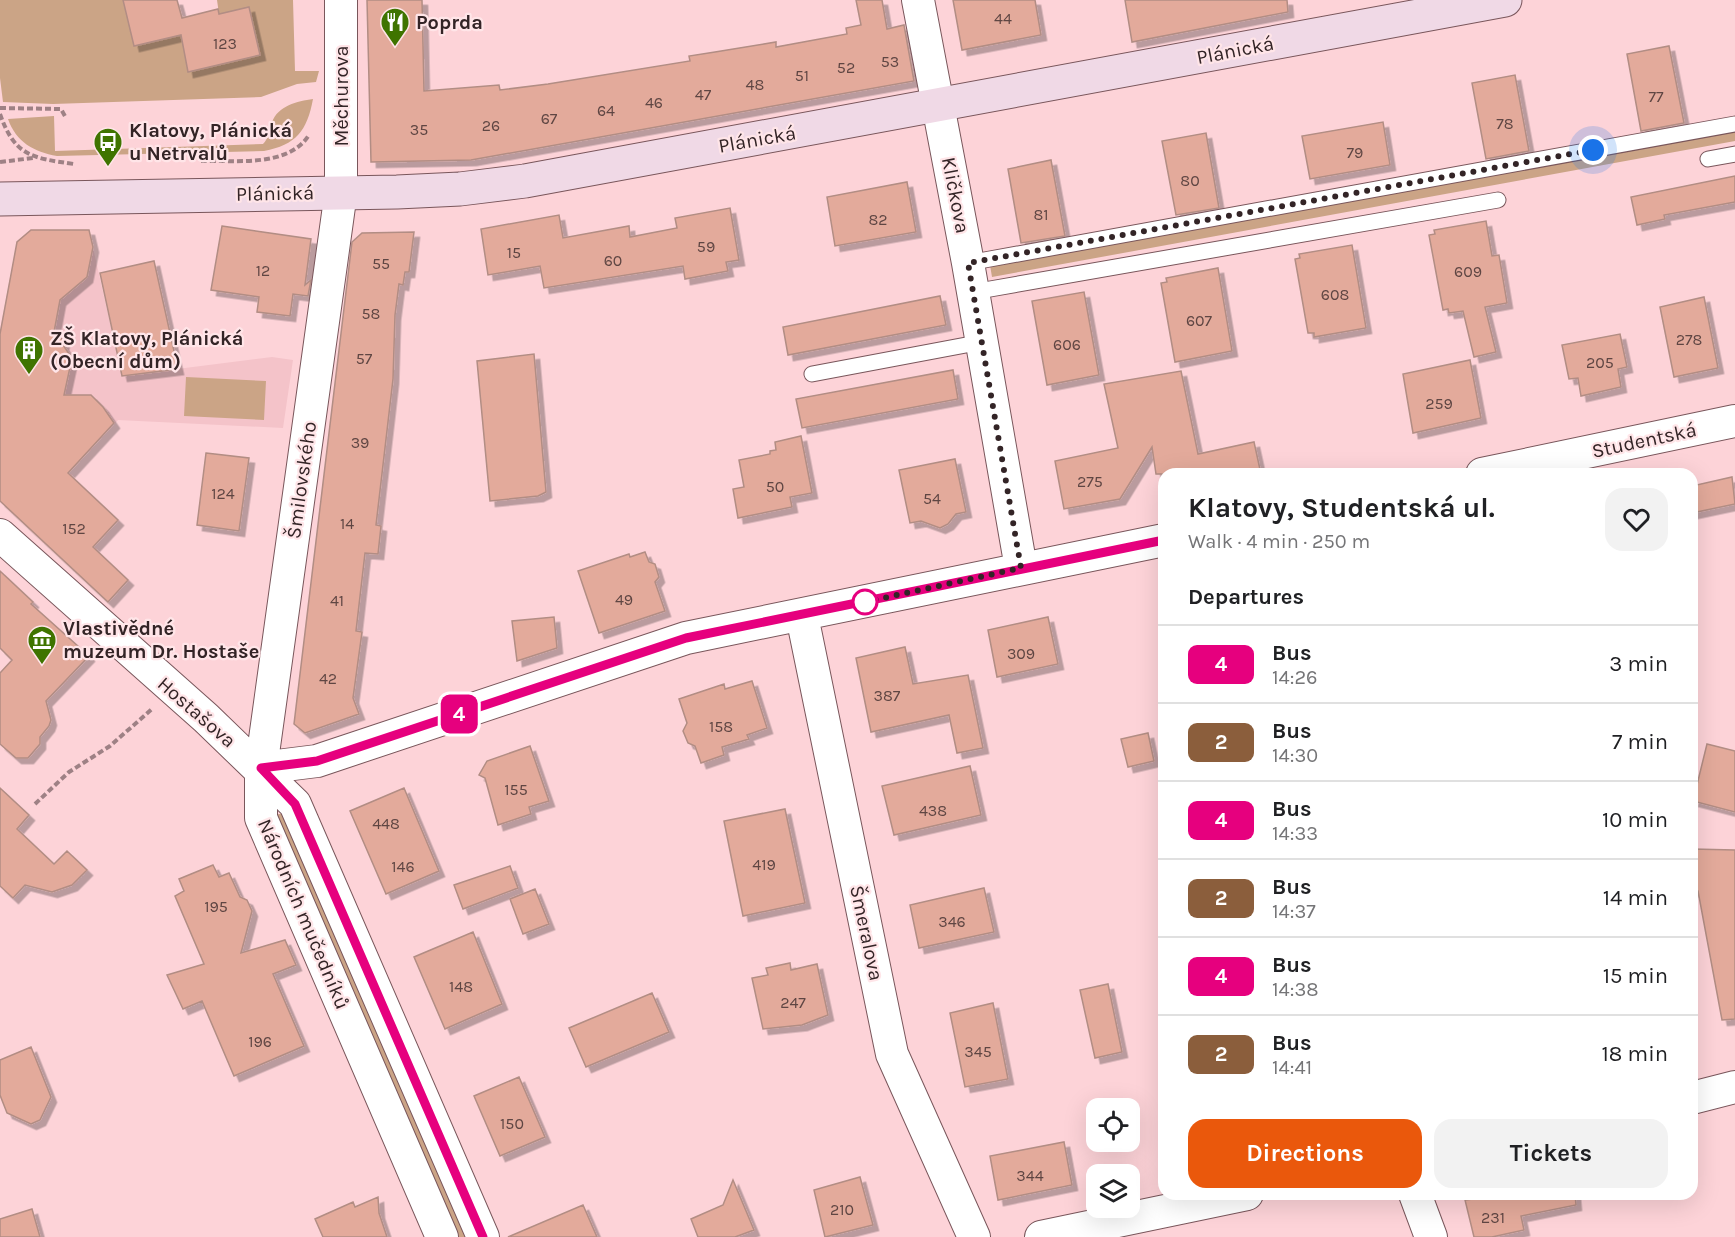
<!DOCTYPE html>
<meta charset="utf-8">
<style>
:root{--surface:#fff;--page:#f2f2f2;--text:#202124;--muted:#757577;--line:#e0e0e0;--accent:#ea580c}
body{margin:0;font-family:Karla,sans-serif;background:var(--page);color:var(--text);height:100vh;display:flex;flex-direction:column;font-size:22px;white-space:nowrap}
*{box-sizing:border-box;margin:0}
p{font-size:20px;color:var(--muted)}
.icon{flex:none;width:33px;height:33px;fill:none;stroke:currentColor;stroke-width:2;stroke-linecap:round;stroke-linejoin:round}
.map{position:relative;flex:1;overflow:hidden}
.panel{position:absolute;left:1158px;top:468px;width:540px;height:732px;display:flex;flex-direction:column;background:var(--surface);border-radius:18px;box-shadow:0 6px 24px #0002}
.panel>*{flex:none}
.badge{padding:0 12px;border-radius:9px;font-size:21px;line-height:39px}
.fabs{position:absolute;left:1086px;top:1098px;display:grid;gap:12px}
.fabs a{display:grid;place-items:center;width:54px;height:54px;border-radius:12px;background:var(--surface);box-shadow:0 6px 24px #0002;font-size:30px}
.you{position:absolute;width:30px;height:30px;margin:-15px;border:4px solid #fff;border-radius:50%;background:#1a73e8;box-shadow:0 0 0 9px #1a73e833}
.map>.badge{position:absolute;translate:-50% -50%;box-shadow:0 0 0 3px #fff}
h2{padding:0 30px;font-size:22px;line-height:54px}
.round{display:grid;place-items:center;flex:none;width:63px;height:63px;border-radius:18px;background:var(--page)}
.head{display:flex;align-items:center;justify-content:space-between;height:102px;padding:0 30px}
h1{font-size:28px;font-weight:700;line-height:45px}
.action{display:flex;gap:12px;margin-top:auto;padding:12px 30px}
.action a{flex:1;height:69px;border-radius:18px;background:var(--accent);color:#fff;font-size:24px;font-weight:700;line-height:69px;text-align:center}
.action a+a{background:var(--page);color:var(--text)}
ul{padding:0;list-style:none}
li{display:flex;align-items:center;gap:18px;height:78px;padding:0 30px;border-top:2px solid var(--line)}
li div{flex:1}
li b{display:block;font-size:22px}
li em{font-style:normal}
li .badge{min-width:66px;font-weight:700;text-align:center}
.map>svg:first-child{display:block}
.built{fill:#f4c3c9}
.green{fill:#cba486}
.building{fill:#e3aa9b;stroke:#b28d84;stroke-width:1.5;filter:url(#shadow)}
.lines{fill:none;stroke-linecap:round;stroke-linejoin:round}
.lane-casing{stroke:#79565b;stroke-width:17}
.street-casing{stroke:#79565b;stroke-width:34}
.secondary-casing{stroke:#79565b;stroke-width:35}
.path{stroke:#9e8185;stroke-width:4;stroke-dasharray:6 3;stroke-linecap:butt}
.lane{stroke:#fff;stroke-width:15}
.street{stroke:#fff;stroke-width:32}
.secondary{stroke:#f0d9e6;stroke-width:33}
.line-casing{stroke:#fff;stroke-width:14}
.line{stroke:#e6007e;stroke-width:9}
.walk{stroke:#332426;stroke-width:6;stroke-dasharray:0 10.8}
.stop-dot{fill:#fff;stroke:#e6007e;stroke-width:3}
.labels{text-anchor:middle;stroke-width:4.5;stroke-linejoin:round;paint-order:stroke}
.number-label{font-size:16px;fill:#5f4643}
.poi-label{font-size:20px;font-weight:bold;fill:#332426;stroke:#ffe5e8;text-anchor:start}
.street-label{font-size:20px;fill:#332426;stroke:#ffe5e8}
</style>
<div class="map">
<svg width="1735" height="1237" viewBox="0 0 1735 1237">
<defs>
<filter id="shadow"><feDropShadow dx="5.5" dy="5.5" stdDeviation="0" flood-color="#0004"/></filter>
</defs>
<rect width="100%" height="100%" fill="#fdd3d8"/>
<path class="built" d="M31,230H89L122,376L272,357L293,360L283,428L118,420L68,473L0,501V330L17,242Z"/>
<path class="green" d="M0,0H123L134,45L181,35L189,72L260,55L249,7L219,14L217,0H293L295,71H319L316,82L297,84L261,97L53,104L3,102L0,78Z
M313,99C307,131 296,145 264,151L57,156C34,152 16,142 8,119L54,116L55,151L263,144C269,138 269,130 272,122C278,106 297,101 313,99Z
M1735,130V141L992,277L990,265Z
M186,377L266,381L264,420L184,416Z
M279,814H283L467,1237H455L276,815Z"/>
<path class="building" d="M123,0H177L182,18L218,9L219,14L249,7L260,55L188,72L181,35L134,46Z
M367,0H422L424,91L499,85L500,90L548,84L690,61L689,56L715,52L776,42V47L847,34L846,28L861,25L856,0H882L887,29L904,25L914,81L471,160L371,162Z
M953,0H1035L1041,35L962,50Z
M1125,0H1287L1288,12L1132,42Z
M1669,46L1684,123L1641,131L1627,54Z
M1515,75L1529,151L1486,159L1472,83Z
M1383,122L1390,165L1310,179L1302,136Z
M1206,133L1219,208L1176,215L1162,141Z
M1051,160L1065,236L1021,243L1008,169Z
M1735,176V202L1664,215L1665,219L1637,225L1631,197Z
M907,182L916,232L835,246L827,197Z
M730,208L739,260L726,262L728,271L685,279L683,266L544,288L540,266L488,275L481,229L559,215L563,238L629,226L630,237L677,228L675,218Z
M1486,221L1492,256L1499,255L1507,303L1485,307L1496,352L1474,357L1463,311L1449,313L1448,309L1443,310L1429,235L1435,234L1434,230Z
M222,226L311,239L305,285L311,280L308,296L293,294L290,316L257,312L259,297L211,290Z
M31,230H89L93,247L87,277L60,300L54,332L64,341L63,345L72,358L64,395H91L103,407L114,423L68,473L118,520L93,547L128,580L108,602L0,501V334L17,242Z
M414,232L409,272H405L403,285L399,284L395,315L393,379L376,525L381,526L378,554L365,553L356,631L362,632L353,698L359,714L305,733L294,724L352,242L362,233Z
M1352,245L1366,328L1314,337V333H1308L1295,259L1300,258L1299,254Z
M154,261L178,369L122,376L100,273Z
M1218,268L1232,351L1175,362L1161,283L1167,282L1166,278Z
M1084,292L1099,375L1047,385L1032,301Z
M940,296L946,325L788,355L783,327Z
M1704,297L1718,368L1674,377L1660,307Z
M1620,334L1627,367L1618,369L1621,387L1581,396L1578,378L1569,379L1562,345Z
M534,354L546,492L538,496L490,501L477,361Z
M1470,360L1481,418L1413,433L1403,374Z
M953,370L958,399L802,428L796,399Z
M1181,371L1198,454L1254,442L1261,474H1156L1152,447L1120,499L1064,509L1055,461L1118,448L1104,384Z
M801,436L812,493L790,497L792,507L738,518L733,489L744,487L739,460L770,454V451L776,450L775,442Z
M206,453L249,458L239,531L197,525Z
M955,459L966,512L956,514L948,524L940,528L921,521L910,523L899,470Z
M1732,477L1735,504L1692,513V486Z
M645,552L649,562L655,564L659,577L655,582L665,611L599,633L578,571L629,554L630,557Z
M0,571L33,602L31,604L89,656L46,701L51,720L49,726L40,737V744L28,758H16L0,744V673L12,660L0,648Z
M554,617L557,648L517,661L512,621Z
M1048,617L1058,664L997,677L988,630Z
M905,647L913,684L968,675L983,748L957,753L949,715L871,732L856,658Z
M752,681L767,728L747,735L749,739L722,747L724,755L701,763L695,746L688,743L683,731L687,723L679,699L724,684L725,689Z
M1148,733L1154,761L1128,767L1121,739Z
M1707,744L1735,751V812L1693,801Z
M530,746L549,801L529,807L531,814L498,825L485,778L479,775L487,761Z
M970,766L981,815L894,835L882,786Z
M0,788L29,815L17,829L54,864L67,851L87,870L72,885L52,892L25,885L13,898L0,886Z
M404,788L439,871L386,894L350,811Z
M785,809L805,903L743,916L724,821Z
M1692,849L1735,850V1019L1722,1020L1698,891H1692Z
M213,865L219,877L229,873L240,897L247,900L252,911L241,953L285,940L296,965L273,974L304,1046L234,1076L202,1001L183,1009L167,975L204,964L175,896L184,891L179,879Z
M510,866L518,888L463,909L454,885Z
M984,888L994,932L919,948L910,905Z
M535,889L549,924L523,934L510,899Z
M473,932L502,1004L445,1029L414,957Z
M790,963L791,970L817,964L828,1015L802,1025L763,1029L752,978L768,975L766,968Z
M1108,984L1122,1052L1095,1058L1080,990Z
M652,993L669,1032L586,1067L569,1028Z
M993,1003L1008,1079L965,1087L950,1013Z
M31,1047L51,1097L40,1120L31,1124L7,1113L0,1095V1060Z
M519,1077L545,1137L500,1156L474,1096Z
M1064,1142L1072,1185L998,1200L990,1156Z
M860,1177L873,1225L825,1237L814,1190Z
M733,1180L754,1230L735,1237H698L691,1219L723,1205Z
M1471,1194H1575L1576,1205L1521,1216L1524,1230L1492,1237H1474L1465,1200L1472,1199Z
M378,1197L379,1213L387,1237H323L315,1219L353,1202L355,1207Z
M583,1205L597,1237H508Z
M32,1209L40,1237H0V1219Z"/>
<g class="lines">
<g class="lane-casing">
<path id="lane" d="M1708,159L1735,154
M968,263L1735,124
M973,292L1498,200
M812,374L982,342"/>
</g>
<g class="street-casing">
<path id="street" d="M341,0V192L261,768V818L442,1237
M918,0L968,263L1021,568
M1482,474L1735,421
M0,535L206,718L295,804L483,1237
M802,616L892,1054L974,1237
M261,768L317,761L686,638L1164,540
M1692,1098L1735,1087
M1415,1194L1431,1237
M1041,1237L1247,1194"/>
</g>
<g class="secondary-casing">
<path id="secondary" d="M0,199L397,192L460,189L525,181L1505,0"/>
</g>
<path class="path" d="M0,108L61,109L66,118
M0,114C15,157 33,158 74,164
M201,161C235,160 288,168 309,135
M0,162L33,158
M35,804L69,772L110,746L152,709"/>
<use href="#lane" class="lane"/>
<use href="#street" class="street"/>
<use href="#secondary" class="secondary"/>
</g>
<g class="lines">
<g class="line-casing">
<path id="line" d="M483,1237L295,804L261,768L317,761L686,638L1164,540"/>
</g>
<use href="#line" class="line"/>
<path class="walk" d="M865,602L1021,568L968,263L1593,150"/>
</g>
<defs>
<g id="restaurant-pin" transform="scale(1.5)"><path d="M0 17L-7.5 6A9.5 9.5 0 1 1 7.5 6Z" fill="#3f7400" stroke="#ffe5e8"/><path d="M-5-6h1v4h1v-4h1v4h1v-4h1v5L-1.5 .5V6h-2V.5L-5-1ZM5-6V6H3V1.5H1.5Q1.5-4 5-6Z" fill="#fff"/></g>
<g id="bus-pin" transform="scale(1.5)"><path d="M0 17L-7.5 6A9.5 9.5 0 1 1 7.5 6Z" fill="#3f7400" stroke="#ffe5e8"/><path d="M-5-6H5V4H4V6H2V4H-2V6H-4V4H-5ZM-3.5-4V0h7V-4ZM-3.5 1.2v1.5H-2V1.2ZM2 1.2v1.5H3.5V1.2Z" fill="#fff"/></g>
<g id="building-pin" transform="scale(1.5)"><path d="M0 17L-7.5 6A9.5 9.5 0 1 1 7.5 6Z" fill="#3f7400" stroke="#ffe5e8"/><path d="M-4-6H4V6H1V3H-1V6H-4ZM-2.5-4.3h1.7v1.8h-1.7ZM.8-4.3h1.7v1.8H.8ZM-2.5-1h1.7V.8h-1.7ZM.8-1h1.7V.8H.8Z" fill="#fff"/></g>
<g id="museum-pin" transform="scale(1.5)"><path d="M0 17L-7.5 6A9.5 9.5 0 1 1 7.5 6Z" fill="#3f7400" stroke="#ffe5e8"/><path d="M0-6L6-3V-2H-6V-3ZM-5-1h2V3h-2ZM-1-1h2V3h-2ZM3-1h2V3H3ZM-6 4H6V6H-6Z" fill="#fff"/></g>
</defs>
<g fill-rule="evenodd">
<use href="#restaurant-pin" x="395" y="22"/>
<use href="#bus-pin" x="108" y="142"/>
<use href="#building-pin" x="29" y="350"/>
<use href="#museum-pin" x="42" y="640"/>
</g>
<circle class="stop-dot" cx="865" cy="602" r="12"/>
<g class="labels">
<g class="number-label">
<text x="1003" y="24">44</text>
<text x="225" y="49">123</text>
<text x="890" y="67">53</text>
<text x="846" y="73">52</text>
<text x="802" y="81">51</text>
<text x="755" y="90">48</text>
<text x="703" y="100">47</text>
<text x="1656" y="102">77</text>
<text x="654" y="108">46</text>
<text x="606" y="116">64</text>
<text x="549" y="124">67</text>
<text x="1505" y="129">78</text>
<text x="491" y="131">26</text>
<text x="419" y="135">35</text>
<text x="1355" y="158">79</text>
<text x="1190" y="186">80</text>
<text x="1041" y="220">81</text>
<text x="878" y="225">82</text>
<text x="706" y="252">59</text>
<text x="514" y="258">15</text>
<text x="613" y="266">60</text>
<text x="381" y="269">55</text>
<text x="263" y="276">12</text>
<text x="1468" y="277">609</text>
<text x="1335" y="300">608</text>
<text x="371" y="319">58</text>
<text x="1199" y="326">607</text>
<text x="1689" y="345">278</text>
<text x="1067" y="350">606</text>
<text x="364" y="364">57</text>
<text x="1600" y="368">205</text>
<text x="1439" y="409">259</text>
<text x="360" y="448">39</text>
<text x="1090" y="487">275</text>
<text x="775" y="492">50</text>
<text x="223" y="499">124</text>
<text x="932" y="504">54</text>
<text x="347" y="529">14</text>
<text x="74" y="534">152</text>
<text x="624" y="605">49</text>
<text x="337" y="606">41</text>
<text x="1021" y="659">309</text>
<text x="328" y="684">42</text>
<text x="887" y="701">387</text>
<text x="721" y="732">158</text>
<text x="516" y="795">155</text>
<text x="933" y="816">438</text>
<text x="386" y="829">448</text>
<text x="764" y="870">419</text>
<text x="403" y="872">146</text>
<text x="216" y="912">195</text>
<text x="952" y="927">346</text>
<text x="461" y="992">148</text>
<text x="793" y="1008">247</text>
<text x="260" y="1047">196</text>
<text x="978" y="1057">345</text>
<text x="512" y="1129">150</text>
<text x="1030" y="1181">344</text>
<text x="842" y="1215">210</text>
<text x="1493" y="1223">231</text>
</g>
<g class="poi-label">
<text x="416" y="29">Poprda</text>
<text x="129" y="137">Klatovy, Plánická<tspan x="129" dy="23">u Netrvalů</tspan></text>
<text x="50" y="345">ZŠ Klatovy, Plánická<tspan x="50" dy="23">(Obecní dům)</tspan></text>
<text x="63" y="635">Vlastivědné<tspan x="63" dy="23">muzeum Dr. Hostaše</tspan></text>
</g>
<g class="street-label">
<text transform="translate(1235 50) rotate(-11)" y="7">Plánická</text>
<text transform="translate(341 96) rotate(-90)" y="7">Měchurova</text>
<text transform="translate(757 139) rotate(-10)" y="7">Plánická</text>
<text transform="translate(275 193) rotate(-1)" y="7">Plánická</text>
<text transform="translate(956 195) rotate(79)" y="7">Kličkova</text>
<text transform="translate(1644 440) rotate(-12)" y="7">Studentská</text>
<text transform="translate(301 480) rotate(-82)" y="7">Šmilovského</text>
<text transform="translate(197 712) rotate(41)" y="7">Hostašova</text>
<text transform="translate(304 914) rotate(67)" y="7">Národních mučedníků</text>
<text transform="translate(867 933) rotate(78)" y="7">Šmeralova</text>
</g>
</g>
</svg>
<div class="fabs">
<a><svg class="icon" aria-label="locate" viewBox="0 0 24 24"><circle cx="12" cy="12" r="6"/><path d="M12 2v4M12 18v4M2 12h4M18 12h4"/></svg></a>
<a><svg class="icon" aria-label="layers" viewBox="0 0 24 24"><path d="M12 4l9 5-9 5-9-5zM3 14l9 5 9-5"/></svg></a>
</div>
<div class="you" style="left:1593px;top:150px"></div>
<b class="badge" style="left:459px;top:714px;background:#e6007e;color:#fff">4</b>
<section class="panel">
<div class="head"><div><h1>Klatovy, Studentská ul.</h1><p>Walk · 4 min · 250 m</p></div><a class="round"><svg class="icon" aria-label="heart" viewBox="0 0 24 24"><path d="M12 20l-8-8c-3-5 5-10 8-4 3-6 11-1 8 4z"/></svg></a></div>
<h2>Departures</h2>
<ul>
<li><span class="badge" style="background:#e6007e;color:#fff">4</span><div><b>Bus</b><p>14:26</p></div><em>3 min</em></li>
<li><span class="badge" style="background:#8b5e3c;color:#fff">2</span><div><b>Bus</b><p>14:30</p></div><em>7 min</em></li>
<li><span class="badge" style="background:#e6007e;color:#fff">4</span><div><b>Bus</b><p>14:33</p></div><em>10 min</em></li>
<li><span class="badge" style="background:#8b5e3c;color:#fff">2</span><div><b>Bus</b><p>14:37</p></div><em>14 min</em></li>
<li><span class="badge" style="background:#e6007e;color:#fff">4</span><div><b>Bus</b><p>14:38</p></div><em>15 min</em></li>
<li><span class="badge" style="background:#8b5e3c;color:#fff">2</span><div><b>Bus</b><p>14:41</p></div><em>18 min</em></li>
</ul>
<div class="action"><a>Directions</a><a>Tickets</a></div>
</section>
</div>
